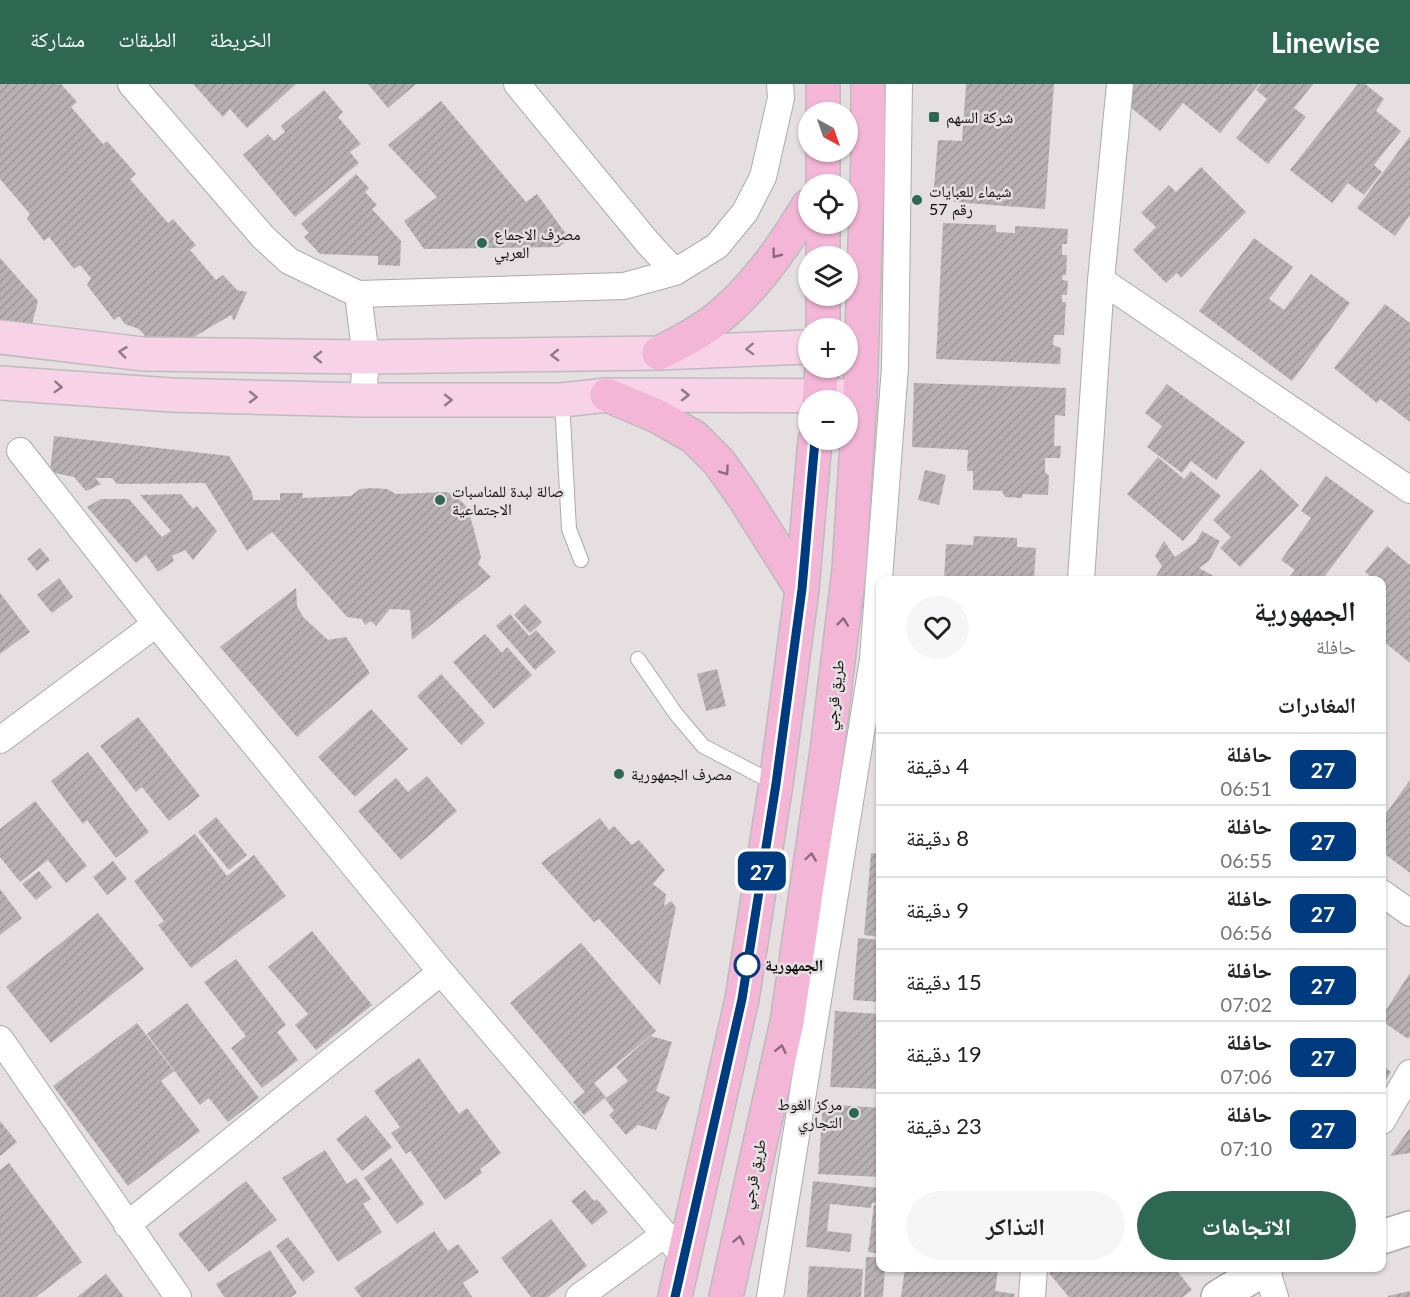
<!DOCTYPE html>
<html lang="ar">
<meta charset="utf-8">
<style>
:root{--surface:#fff;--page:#f6f6f6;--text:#202124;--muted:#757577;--line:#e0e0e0;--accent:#2e6852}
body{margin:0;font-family:Lato,"Noto Naskh Arabic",sans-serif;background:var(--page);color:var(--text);direction:rtl;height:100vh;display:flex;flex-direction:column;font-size:22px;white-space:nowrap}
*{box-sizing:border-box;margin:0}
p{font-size:20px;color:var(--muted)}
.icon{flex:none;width:33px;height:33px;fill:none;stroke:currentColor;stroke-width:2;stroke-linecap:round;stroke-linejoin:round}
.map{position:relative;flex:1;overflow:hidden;direction:ltr}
.sheet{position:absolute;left:876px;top:492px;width:510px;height:696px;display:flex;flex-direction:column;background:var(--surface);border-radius:12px;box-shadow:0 2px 4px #0004;direction:rtl}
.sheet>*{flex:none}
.badge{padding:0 12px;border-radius:9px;font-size:21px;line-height:39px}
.needle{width:39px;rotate:140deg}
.tools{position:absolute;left:798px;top:18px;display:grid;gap:12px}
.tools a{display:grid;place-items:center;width:60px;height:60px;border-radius:50%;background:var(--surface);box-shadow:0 2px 4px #0004;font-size:30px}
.map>.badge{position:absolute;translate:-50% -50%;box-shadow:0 0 0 3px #fff}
h2{padding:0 30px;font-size:22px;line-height:54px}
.round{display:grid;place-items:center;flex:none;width:63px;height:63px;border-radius:32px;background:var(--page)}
.overview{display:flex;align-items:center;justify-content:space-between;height:102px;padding:0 30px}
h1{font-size:28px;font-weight:700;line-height:45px}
.cta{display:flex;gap:12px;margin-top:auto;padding:12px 30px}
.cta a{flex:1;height:69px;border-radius:36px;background:var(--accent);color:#fff;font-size:24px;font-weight:700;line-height:69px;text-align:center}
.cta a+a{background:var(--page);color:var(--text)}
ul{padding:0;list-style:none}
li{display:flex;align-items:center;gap:18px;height:72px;padding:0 30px;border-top:2px solid var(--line)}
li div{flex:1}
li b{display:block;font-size:22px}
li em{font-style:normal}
li .badge{min-width:66px;font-weight:700;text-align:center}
header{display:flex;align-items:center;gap:36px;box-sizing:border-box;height:84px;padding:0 30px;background:var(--accent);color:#fff}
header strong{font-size:28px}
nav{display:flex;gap:33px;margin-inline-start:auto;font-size:21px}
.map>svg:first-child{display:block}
.building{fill:url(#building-hatch)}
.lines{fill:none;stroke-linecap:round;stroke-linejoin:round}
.lane-casing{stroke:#afa8ac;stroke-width:16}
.street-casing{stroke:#afa8ac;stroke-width:28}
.secondary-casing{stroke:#afa8ac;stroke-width:36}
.primary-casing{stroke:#bcbbbc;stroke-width:36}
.highway-casing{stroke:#bcbbbc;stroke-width:36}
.lane{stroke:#fff;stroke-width:14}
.street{stroke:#fff;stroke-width:26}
.secondary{stroke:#fff;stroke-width:33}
.primary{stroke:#f8d3e7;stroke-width:33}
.highway{stroke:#f4b6d7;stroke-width:33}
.oneway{stroke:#8d6a7d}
.oneway2{stroke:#8f7a85}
.line-casing{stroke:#fff;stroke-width:14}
.line{stroke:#003b80;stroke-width:9}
.poi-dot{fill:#2e6852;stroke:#e5dfe2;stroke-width:2}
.stop-dot{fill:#fff;stroke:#003b80;stroke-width:3}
.labels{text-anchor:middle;stroke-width:5;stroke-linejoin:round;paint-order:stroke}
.poi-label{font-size:16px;fill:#0f0d0e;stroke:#e5dfe2;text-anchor:start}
.street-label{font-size:16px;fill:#0f0d0e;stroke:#e5dfe2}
.stop-label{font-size:16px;font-weight:bold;fill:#0f0d0e;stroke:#e5dfe2;text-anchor:start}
</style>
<header>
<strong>Linewise</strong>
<nav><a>الخريطة</a><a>الطبقات</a><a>مشاركة</a></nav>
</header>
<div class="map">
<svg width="1410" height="1213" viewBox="0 0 1410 1213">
<defs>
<pattern id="building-hatch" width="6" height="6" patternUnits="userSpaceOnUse" patternTransform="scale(1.5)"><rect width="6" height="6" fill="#b8b1b4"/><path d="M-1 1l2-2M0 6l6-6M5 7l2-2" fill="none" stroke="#9d979a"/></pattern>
</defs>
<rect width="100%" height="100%" fill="#e5dfe2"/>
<path class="building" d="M0,0H61L77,18L71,23L103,60L107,57L136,90L130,95L168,139L173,135L196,161L190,166L216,196L223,191L237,206L247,208L234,237L231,231L192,254L145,252L139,245L125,240L119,232L114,236L87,201L91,194L80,181L74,185L49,153L44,157L27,135L30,130L0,95Z
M193,0H296L247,44L230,25L223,33Z
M368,0H416L388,24Z
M966,0H1054L1045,125L954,118L955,105L934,103L938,56L962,57Z
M1133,0H1259L1220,49L1183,19L1160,47L1120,15Z
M1261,0H1313L1294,24L1306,33L1268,80L1236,54L1267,15L1256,6Z
M1358,0H1365L1384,15L1376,27L1401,47L1374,81L1382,88L1364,111L1348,99L1332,119L1290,86Z
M324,6L343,28L338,33L361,60L350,68L359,79L295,133L243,71L268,50L274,57L285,48L281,42Z
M441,17L526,118L537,110L566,150L565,158L559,163L424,165L404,137L437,113L388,61Z
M1410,52V131L1395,152L1357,124Z
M1201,83L1246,128L1181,194L1177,189L1166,199L1133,166L1156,143L1141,129L1169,101L1176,108Z
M356,90L369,104L365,108L377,121L372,125L401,157L400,182L378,181V172L320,170L304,153L309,149L301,140Z
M943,139L996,141V148L1015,149V142L1068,145L1067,160H1062V171H1067L1066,191H1063L1062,196L1068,197L1067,211H1062V218H1066L1064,251H1054L1053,261L1061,264L1060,280L936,275Z
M1254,154L1293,183L1269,215L1284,226L1311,190L1350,219L1292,297L1199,227Z
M0,174L38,217L32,240L0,236Z
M1385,220L1410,239V338L1380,315L1377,319L1334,284Z
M914,299L1066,304L1065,332L1055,331L1054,362H1061L1060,374H1045V388L1049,392L1048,411L1023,410L1022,414L1005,413L1002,407L973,406V387H967L968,366L912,363Z
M1167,300L1245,358L1216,396L1191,377L1182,389L1147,363L1162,342L1145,329Z
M54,352L229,372L252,408L253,416H280V409H303L302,414L351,412L360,405L372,404L387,405L396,410L446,408L455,411L468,424L481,473L478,480L491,493L412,556L410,526L390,525L376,542L371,537L365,541L362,535L347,533L272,448L247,467L205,399L117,400L112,394H95L101,400L86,407L74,393L50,388Z
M1158,373L1184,395L1191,387L1221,412L1183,457L1127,410Z
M1261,385L1299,421L1240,483L1220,464L1231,453L1213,436Z
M925,386L946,391L939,421L918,416Z
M1326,392L1374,427L1322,496H1287L1295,486L1281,476L1311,434L1301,427Z
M181,410L193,425L197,422L217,447L193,476L185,466L172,472L174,477L158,488L146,471L136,479L87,423L101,415H129L162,453L171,447L140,411Z
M1202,447L1220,457L1209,477L1199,484L1221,496H1154L1162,482L1155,472L1164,457L1175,473L1196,458Z
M974,452L1017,454V463L1036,464L1034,496H944L946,460L973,461Z
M1387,462L1410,481V579L1382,556V496H1364L1369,491L1365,488Z
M40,464L50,476L37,487L27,475Z
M59,494L73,513L52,529L37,511Z
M296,504L297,522L303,533L328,556L346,553L370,589L297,653L220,563Z
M0,509L30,548L0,570Z
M525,520L542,538L530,549L514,531Z
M510,530L529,552L536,546L556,568L535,586L496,542Z
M485,550L502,569L507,563L532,591L494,625L453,578Z
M717,585L726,622L706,627L697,590Z
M441,590L485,639L461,661L417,612Z
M371,625L408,665L355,713L318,673Z
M138,633L200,712L169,737L142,703L136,708L100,662Z
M88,668L149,748L116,774L87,736L83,740L51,697Z
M427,692L457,727L401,776L358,727L396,694L408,708Z
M1410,696V789L1382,768V735Z
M35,717L87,782L66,799L48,776L20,798L0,773V745Z
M216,733L247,771L229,786L198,748Z
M600,734L609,746L614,742L632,761L639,756L665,786L653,800L666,810L664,822L671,817L676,823L660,901L599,835L594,838L541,779Z
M195,750L227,792L254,771L286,812L191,884L158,841L164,837L134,797Z
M871,769L880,770V853L864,851Z
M113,777L127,795L107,811L93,793Z
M39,787L52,803L36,816L22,800Z
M0,805L22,834L0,851Z
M98,829L144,885L51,959L6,903Z
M312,847L372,921L316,966L295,941L308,930L268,883Z
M858,854L880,856V918L853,916Z
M581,859L656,947L594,999L606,1013L584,1031L573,1018L585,1008L510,919Z
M236,875L286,941L277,948L298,976L262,1004L231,964L246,952L204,898Z
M1410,889V952L1408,955L1382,937V932Z
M187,919L259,1014L228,1038L209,1014L200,1021L147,950Z
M835,927L880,930V1005L830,1003Z
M137,939L174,987L161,997L200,1047L128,1102L53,1002Z
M651,952L672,958L656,1007L670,1013L656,1046L638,1041L626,1051L609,1031L614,1026L605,1015L628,997L616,983Z
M419,974L459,1030L467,1024L501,1069L480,1085L482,1089L445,1116L410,1067L406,1070L391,1049L400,1043L374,1007Z
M1382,981L1391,988L1382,1002Z
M823,1020L880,1024V1093L818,1090Z
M366,1031L392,1063L362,1087L336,1055Z
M0,1037L17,1058L0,1072Z
M1410,1044V1069L1390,1072Z
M325,1066L347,1100L356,1094L371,1115L363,1120L382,1148L338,1178L282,1094Z
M391,1074L424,1120L397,1140L364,1094Z
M9,1079L82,1178L36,1213H0V1086Z
M246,1097L277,1136L209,1188L178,1150Z
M813,1097L880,1104V1119H872L871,1124L830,1120L827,1147L852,1150L850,1168L806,1163Z
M585,1106L594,1117L597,1115L608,1128L592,1141L571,1117Z
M874,1121L880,1122V1170L868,1168Z
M551,1135L587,1182L548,1213H531L501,1174Z
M434,1147L448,1167L458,1160L479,1188L463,1199L472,1213H361L354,1204Z
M288,1153L315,1188L303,1198L276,1162Z
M270,1166L297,1209L291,1213H224L216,1200Z
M866,1173H880V1184H885L883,1213H864Z
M809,1182L863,1185L861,1213H807Z
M905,1184H974L998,1187L995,1207L1015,1210L1014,1213H901Z
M1055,1184H1175L1192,1206L1183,1213H1069L1049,1189Z
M106,1190L124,1213H77Z
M1410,1207V1213H1388V1212Z"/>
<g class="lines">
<g class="lane-casing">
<path id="lane" d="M562,316L569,445L581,476
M638,575L676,630L703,662L776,700"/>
</g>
<g class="street-casing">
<path id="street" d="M131,0L263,153L289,177L358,210L624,202L675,188L717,162L745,128L763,93L781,14L780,0
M517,0L648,159L675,188
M1101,196L1410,406
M358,210L366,273L363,316
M20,367L156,540L441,888L684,1173
M1081,496L1101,196L1120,0
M0,656L156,540
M1382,809L1410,829
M0,955L178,1213
M1382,1037L1410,989
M127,1141L441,888
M1266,1184L1275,1213
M579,1213L665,1150
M770,1213L873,575L895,283L899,0
M1032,1213L1034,1184"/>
</g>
<g class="secondary-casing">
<path id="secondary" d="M1382,1153L1410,1144
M1218,1213L1266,1184"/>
</g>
<g class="primary-casing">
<path id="primary" d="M0,253L143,270L366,273L659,269L808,263
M0,299L171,311L363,316H562L607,311L860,312"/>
</g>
<g class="highway-casing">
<path id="highway" d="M823,0V28
M823,68V100
M823,140V172
M823,212V244
M659,269C683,257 706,245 726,227C759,198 786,159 808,122
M607,311L657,332L694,353L719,378L743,412L802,505
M819,316L822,284
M675,1213L742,915L776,700L802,505L815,356
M726,1213L787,938L827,667L849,486L860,312L868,69V0"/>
</g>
<use href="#lane" class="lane"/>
<use href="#street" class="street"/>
<use href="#secondary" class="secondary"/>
<use href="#primary" class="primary"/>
<use href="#highway" class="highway"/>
</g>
<defs><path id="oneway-chevron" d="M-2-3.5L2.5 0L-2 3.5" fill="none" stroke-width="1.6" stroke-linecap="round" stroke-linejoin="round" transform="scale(1.5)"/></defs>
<g class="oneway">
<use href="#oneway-chevron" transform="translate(776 170) rotate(127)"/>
<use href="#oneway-chevron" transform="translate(725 387) rotate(55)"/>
<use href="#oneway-chevron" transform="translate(843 538) rotate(-83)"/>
<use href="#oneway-chevron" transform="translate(811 773) rotate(-82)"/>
<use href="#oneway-chevron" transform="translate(781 965) rotate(-78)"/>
<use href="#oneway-chevron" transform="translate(739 1156) rotate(-78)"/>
</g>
<g class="oneway2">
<use href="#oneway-chevron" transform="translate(750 265) rotate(178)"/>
<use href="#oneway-chevron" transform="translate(123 268) rotate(-173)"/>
<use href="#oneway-chevron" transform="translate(555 271) rotate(179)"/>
<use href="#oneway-chevron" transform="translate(318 273) rotate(-179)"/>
<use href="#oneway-chevron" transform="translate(58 303) rotate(4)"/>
<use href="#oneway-chevron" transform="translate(685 311)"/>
<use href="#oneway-chevron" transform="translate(253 313) rotate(1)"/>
<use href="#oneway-chevron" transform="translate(448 316)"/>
</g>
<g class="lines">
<g class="line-casing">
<path id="line" d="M675,1213L742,915L776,700L802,505L815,356"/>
</g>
<use href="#line" class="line"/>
</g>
<g class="poi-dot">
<rect x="928" y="27" width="12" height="12" rx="3"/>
<circle cx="917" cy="116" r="6"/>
<circle cx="482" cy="159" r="6"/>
<circle cx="440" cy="416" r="6"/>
<circle cx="619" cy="690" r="6"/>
<circle cx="854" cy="1029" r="6"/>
</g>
<circle class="stop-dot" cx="747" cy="881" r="12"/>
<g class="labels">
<g class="poi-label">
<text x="946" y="39">شركة السهم</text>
<text x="929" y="113">شيماء للعبايات<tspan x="929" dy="18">رقم 57</tspan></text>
<text x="494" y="156">مصرف الاجماع<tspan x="494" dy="18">العربي</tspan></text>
<text x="452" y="413">صالة لبدة للمناسبات<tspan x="452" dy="18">الاجتماعية</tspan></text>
<text x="631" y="696">مصرف الجمهورية</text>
<text x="842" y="1026" text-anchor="end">مركز الغوط<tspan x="842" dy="18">التجاري</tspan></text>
</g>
<g class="street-label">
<text transform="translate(834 611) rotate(-83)" y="6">طريق قرجي</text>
<text transform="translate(753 1090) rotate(-78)" y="6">طريق قرجي</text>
</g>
<g class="stop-label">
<text x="765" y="887">الجمهورية</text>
</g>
</g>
</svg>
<div class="tools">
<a><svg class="needle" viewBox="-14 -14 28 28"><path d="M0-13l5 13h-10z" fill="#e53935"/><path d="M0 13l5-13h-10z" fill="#757577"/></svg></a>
<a><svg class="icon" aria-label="locate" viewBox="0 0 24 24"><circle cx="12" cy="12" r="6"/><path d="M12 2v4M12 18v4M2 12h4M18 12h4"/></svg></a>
<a><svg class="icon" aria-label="layers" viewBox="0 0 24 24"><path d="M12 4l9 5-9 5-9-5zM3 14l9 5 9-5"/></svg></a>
<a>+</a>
<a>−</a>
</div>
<b class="badge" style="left:762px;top:787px;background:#003b80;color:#fff">27</b>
<section class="sheet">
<div class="overview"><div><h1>الجمهورية</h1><p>حافلة</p></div><a class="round"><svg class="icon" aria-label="heart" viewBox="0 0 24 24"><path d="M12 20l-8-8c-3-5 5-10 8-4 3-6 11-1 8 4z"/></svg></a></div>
<h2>المغادرات</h2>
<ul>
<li><span class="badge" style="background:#003b80;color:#fff">27</span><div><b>حافلة</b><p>06:51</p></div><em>4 دقيقة</em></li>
<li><span class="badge" style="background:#003b80;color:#fff">27</span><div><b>حافلة</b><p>06:55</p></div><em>8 دقيقة</em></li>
<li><span class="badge" style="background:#003b80;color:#fff">27</span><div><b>حافلة</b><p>06:56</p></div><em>9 دقيقة</em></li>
<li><span class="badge" style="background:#003b80;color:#fff">27</span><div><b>حافلة</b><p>07:02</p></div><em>15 دقيقة</em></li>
<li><span class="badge" style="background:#003b80;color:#fff">27</span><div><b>حافلة</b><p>07:06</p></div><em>19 دقيقة</em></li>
<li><span class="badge" style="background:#003b80;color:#fff">27</span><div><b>حافلة</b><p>07:10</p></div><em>23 دقيقة</em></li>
</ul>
<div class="cta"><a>الاتجاهات</a><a>التذاكر</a></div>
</section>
</div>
